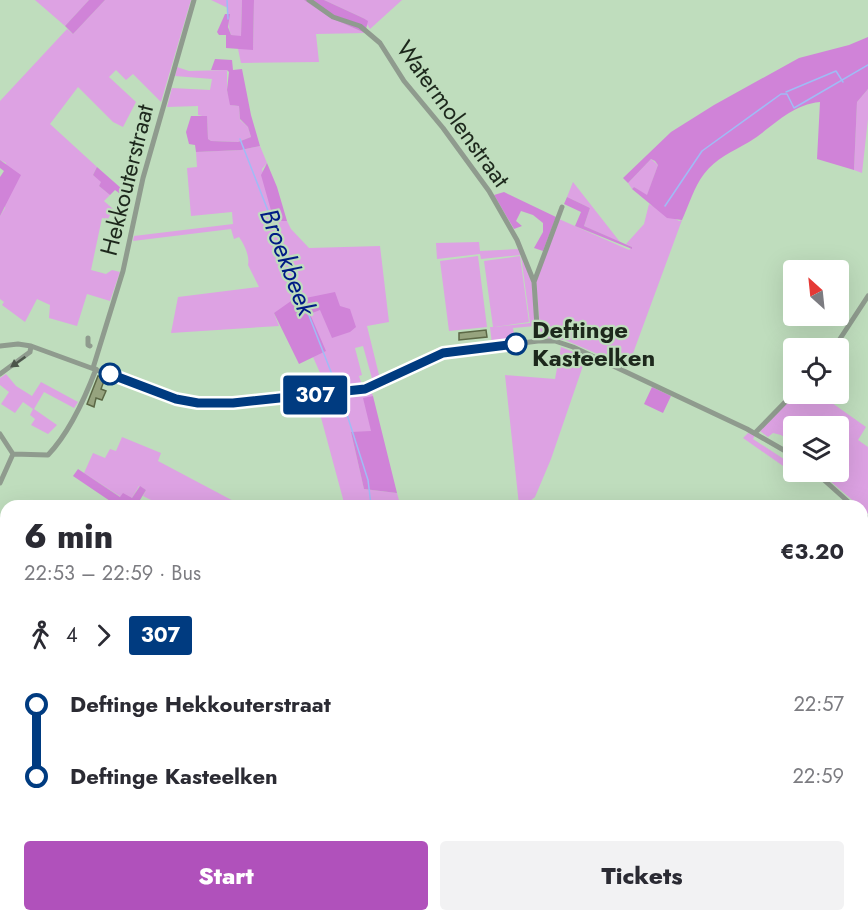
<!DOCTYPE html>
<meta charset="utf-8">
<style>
:root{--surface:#fff;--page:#f2f2f3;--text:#2b2b33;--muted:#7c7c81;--accent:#b051bb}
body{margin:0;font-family:Jost,sans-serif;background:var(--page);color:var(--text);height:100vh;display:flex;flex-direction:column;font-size:22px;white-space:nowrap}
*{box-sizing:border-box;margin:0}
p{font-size:20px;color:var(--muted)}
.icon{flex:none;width:33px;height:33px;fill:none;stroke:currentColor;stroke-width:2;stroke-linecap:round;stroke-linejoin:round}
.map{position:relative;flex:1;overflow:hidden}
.sheet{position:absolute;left:0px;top:500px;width:868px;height:422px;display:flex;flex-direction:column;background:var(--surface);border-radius:18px 18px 0 0;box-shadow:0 6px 24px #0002}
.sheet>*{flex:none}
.badge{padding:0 12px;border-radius:4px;font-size:21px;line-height:39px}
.needle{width:39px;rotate:333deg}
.buttons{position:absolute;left:783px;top:260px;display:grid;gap:12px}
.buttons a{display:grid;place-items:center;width:66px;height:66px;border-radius:6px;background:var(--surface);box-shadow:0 6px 24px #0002;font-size:30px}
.map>.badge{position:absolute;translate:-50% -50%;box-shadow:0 0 0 3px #fff}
.legs{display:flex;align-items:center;gap:9px;height:66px;padding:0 24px;font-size:20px}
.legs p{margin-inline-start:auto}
.headline{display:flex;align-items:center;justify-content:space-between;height:102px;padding:0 24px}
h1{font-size:33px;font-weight:800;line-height:45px}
.action{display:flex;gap:12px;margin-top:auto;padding:12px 24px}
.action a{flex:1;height:69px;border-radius:6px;background:var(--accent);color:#fff;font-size:24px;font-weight:800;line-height:69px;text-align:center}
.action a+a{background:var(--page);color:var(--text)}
ul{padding:0 24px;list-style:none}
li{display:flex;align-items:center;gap:21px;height:72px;font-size:22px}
li i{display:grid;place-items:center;width:9px;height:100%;margin:0 8px;background:currentColor}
li i::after{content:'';width:15px;height:15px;margin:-8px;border:4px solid;border-radius:50%;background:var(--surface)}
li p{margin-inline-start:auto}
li:first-child i{background:linear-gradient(#0000 50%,currentColor 0)}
li:last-child i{background:linear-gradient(currentColor 50%,#0000 0)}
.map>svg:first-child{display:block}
.green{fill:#dda2e3}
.forest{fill:#d083d8}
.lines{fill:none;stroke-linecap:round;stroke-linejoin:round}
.stream{stroke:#9fbcf5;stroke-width:1.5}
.building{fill:#96a37e;stroke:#5c6846;stroke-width:1.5}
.minor{stroke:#8f9b8e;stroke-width:5}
.major{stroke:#566c55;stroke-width:7}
.oneway{fill:#4b564a}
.line-1-casing{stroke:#fff;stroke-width:14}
.line-1{stroke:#003b80;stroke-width:9}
.stop-1-dot{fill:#fff;stroke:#003b80;stroke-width:3}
.labels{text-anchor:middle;stroke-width:4.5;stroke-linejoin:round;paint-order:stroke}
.street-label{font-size:24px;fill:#1d281c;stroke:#bfddbd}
.stop-label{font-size:24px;font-weight:bold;fill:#1d281c;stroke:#bfddbd;text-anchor:start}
.water-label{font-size:26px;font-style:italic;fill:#001b85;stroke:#bfddbd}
</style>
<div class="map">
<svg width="868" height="920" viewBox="0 0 868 920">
<rect width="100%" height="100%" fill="#bfddbd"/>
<path class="green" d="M35,0H89L65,26Z
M105,0H191L161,102L133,74L126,80L116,70L109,77L136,102L123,127L113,122L78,87L50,124L97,167L93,175L102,182L99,186L110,195L104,201L113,209L108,219L102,218L91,270L106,274L112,270L120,272L110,301L87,294L77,326L49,318L50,305L37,299L25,322L2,305L4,302L0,299V216L5,208L6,163L0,160V101L67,29L73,34Z
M211,0H242L241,37L231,35C228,26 228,15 228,8Z
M254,0H304L329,17L365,33L316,34L319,62L241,63L238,49H253Z
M324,0H402L370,29L363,18Z
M177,67L189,71L227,70V90L231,105L239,106L240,120L248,127L251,137L238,142L211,141L208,139L207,117L198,115V106L167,107L172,88L210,90L212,79L175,76Z
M868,89V119L862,173L854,170L857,102Z
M260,146L267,163L262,169L274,221H287L291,229L309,248L380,246L389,322L367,326L380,379L373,382L363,346L355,348L362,375L359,376L362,385L346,387L342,375L332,379L338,388L324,390L321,375L313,357L325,351L309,315L319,310L340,306L274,313L279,326L171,333L178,297L259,287L248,265C250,256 244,244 239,237L234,239L231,229L133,241L134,236L233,224L232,212L191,216L187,168L197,167L196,152L241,150Z
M651,159L658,165L647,196L634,187L632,189L628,183Z
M573,182L620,242L584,226L590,208L567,197Z
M649,204L679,221L682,220L628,367L565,340L541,338L536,282L559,219L629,250L632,247L626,244L644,224Z
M479,242L480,251L519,249L532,283L535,326L513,328L515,341L492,344L490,327H493L484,261L520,256L529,322L495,327L530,323L521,255L481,259L480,254L437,259L436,243Z
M478,256L487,327L449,331L440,261Z
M561,347L586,357L551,459L535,497L525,505H519L505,375L555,379Z
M6,374L16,386L32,396L41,382L78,402L74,408L44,392L34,409L57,425L48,434L31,425L35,419L30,415L33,409L23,402L15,413L1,404L9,392L0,385V378Z
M371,391L373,396L364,399L372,432H351L364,489L397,493L400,504L343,505V499L316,399Z
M797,393H818L866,427L858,440L868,447V514L863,510L862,506L858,505L829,480L838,471L841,461L839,456L838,426H794L793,443L781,435L773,433L768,437L760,431Z
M748,433L755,435L753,439L793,465L794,471H799L796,475L743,438Z
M122,437L161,453L158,461L241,505H161L143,496L146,490L139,486L132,498L121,497L84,473L93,453L105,458L110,449L116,451Z
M868,689V704L864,708L868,712V772L863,779V692Z"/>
<path class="forest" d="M89,0H105L73,34L65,26Z
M242,0H254L253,50L226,48V35H219L217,32L225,14H230L228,27L231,35L241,36Z
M304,0H324L363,18L368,21L365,33L329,17Z
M868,37V89L857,102L854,170L817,159L820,102C790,105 773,127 749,142C732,152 716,158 704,174C694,187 689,205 682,220L667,218L632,189L634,187L647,195L658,165L655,161L651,159L628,183L623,178L671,132L714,105L799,58L849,45Z
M215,59L232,60L233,70L242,69L251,115L260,146L241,150L196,152L195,145L189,144L186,132L191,116H207L208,139L211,141L238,142L251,137L248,127L240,119L239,106L230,105L227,90L229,72L227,70H211Z
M0,160L21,175L0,216V177L4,171L0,168Z
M267,163L277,187L287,221H274L261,175Z
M97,167L122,189L119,193L115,190L110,195L99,186L101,182L93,175Z
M504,192L556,217L543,251L534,248L543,232V223L533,215L521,211L516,221L522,226L514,229L494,195Z
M567,197L590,208L584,226L632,247V249L575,226L581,212L564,204Z
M335,292L340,306L350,309L356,327L350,332L332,338L320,310L310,314L326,351L299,364L274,313L291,301Z
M652,387L671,396L663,413L644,404Z
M373,396L397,493L364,489L351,432L371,431L363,398Z
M78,469L120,497L123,493L132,498L140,486L146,490L137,505H116L73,476Z"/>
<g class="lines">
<path class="stream" d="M227,0L228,19
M786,92L836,71L843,82
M240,139L333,377L338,382
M665,206L702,151L781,94H787L794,108L868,65
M341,396L368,480L371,505
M0,849L6,851"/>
</g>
<path class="building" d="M486,330L487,337L459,340V333Z
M98,376L105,378L101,389L106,391L102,400L96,398L94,407L87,404Z"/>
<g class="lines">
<path class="minor" d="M309,0L333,17L360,26L380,43L404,81L443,128L489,191L517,240L534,282
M88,338V345L90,346
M538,341L534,282L562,207
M0,346L18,344L31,346L176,399L217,404L365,389L386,381L433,357L451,352L538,341H555L573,347L747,429L794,456
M834,348L868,296
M93,368L123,271L143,178L194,0
M0,374L30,352L31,346
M755,433L794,393
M0,434L13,454
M13,454L48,455C69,433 85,398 96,369
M814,471L853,506
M0,483L13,454
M862,514L868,519
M0,688L6,692
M862,885L868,883
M138,915L140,920
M797,920L800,915
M829,920L831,915"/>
<path class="major" d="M862,846L868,844
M467,920L474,915"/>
</g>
<defs><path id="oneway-solid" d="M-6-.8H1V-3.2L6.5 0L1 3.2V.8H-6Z" transform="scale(1.5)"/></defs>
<use class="oneway" href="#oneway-solid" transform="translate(18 362) rotate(145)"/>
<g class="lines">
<g class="line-1-casing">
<path id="line-1" d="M110,374L176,399L198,403H233L365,389L443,353L516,344"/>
</g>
<use href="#line-1" class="line-1"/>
</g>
<g class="stop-1-dot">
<circle cx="516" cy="344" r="10"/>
<circle cx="110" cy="374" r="10"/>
</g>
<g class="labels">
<g class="street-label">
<text transform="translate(453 114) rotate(54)" y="8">Watermolenstraat</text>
<text transform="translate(127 180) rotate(-76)" y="8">Hekkouterstraat</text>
</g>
<g class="stop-label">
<text x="532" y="338">Deftinge<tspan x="532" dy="28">Kasteelken</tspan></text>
</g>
<g class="water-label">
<text transform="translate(288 262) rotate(69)" y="9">Broekbeek</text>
</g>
</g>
</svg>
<div class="buttons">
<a><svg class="needle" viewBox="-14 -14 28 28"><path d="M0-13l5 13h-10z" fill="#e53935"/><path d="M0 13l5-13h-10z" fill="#7c7c81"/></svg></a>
<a><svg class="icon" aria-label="locate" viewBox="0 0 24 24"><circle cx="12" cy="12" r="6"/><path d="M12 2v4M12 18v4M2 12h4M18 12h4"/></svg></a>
<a><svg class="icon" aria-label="layers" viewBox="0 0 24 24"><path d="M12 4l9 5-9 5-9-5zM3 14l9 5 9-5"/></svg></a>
</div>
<b class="badge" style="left:315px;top:395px;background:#003b80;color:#fff">307</b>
<section class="sheet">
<div class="headline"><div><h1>6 min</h1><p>22:53 – 22:59 · Bus</p></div><b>€3.20</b></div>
<div class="legs"><svg class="icon" aria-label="walk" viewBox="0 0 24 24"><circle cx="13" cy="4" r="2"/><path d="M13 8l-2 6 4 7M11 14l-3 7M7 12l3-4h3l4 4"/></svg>4<svg class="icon" aria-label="forward" viewBox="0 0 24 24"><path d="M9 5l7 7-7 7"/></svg><b class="badge" style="background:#003b80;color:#fff">307</b></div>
<ul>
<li><i style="color:#003b80"></i><b>Deftinge Hekkouterstraat</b><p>22:57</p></li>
<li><i style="color:#003b80"></i><b>Deftinge Kasteelken</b><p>22:59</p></li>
</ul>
<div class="action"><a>Start</a><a>Tickets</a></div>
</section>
</div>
